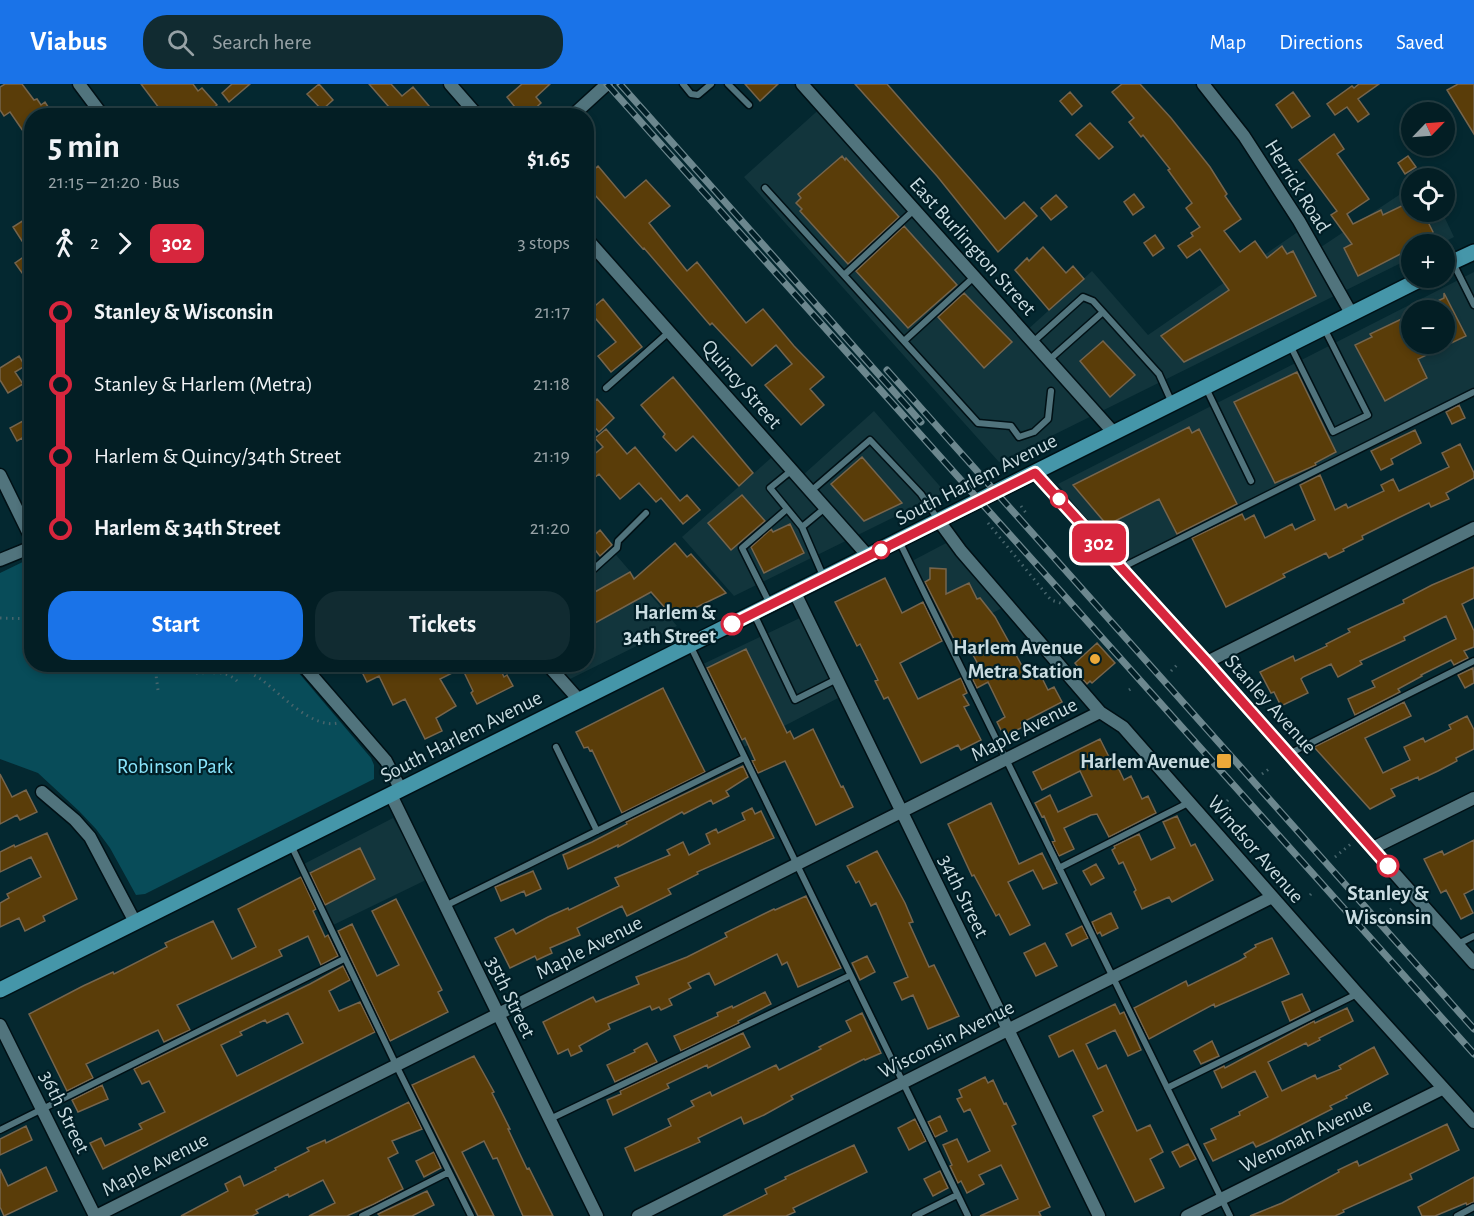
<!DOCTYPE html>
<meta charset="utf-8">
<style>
:root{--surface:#031e24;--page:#112b31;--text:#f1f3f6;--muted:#97a2a6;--line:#243c41;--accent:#1a73e8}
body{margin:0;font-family:"Alegreya Sans",sans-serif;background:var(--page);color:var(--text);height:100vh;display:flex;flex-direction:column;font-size:22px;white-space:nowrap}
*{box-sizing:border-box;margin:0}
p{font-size:20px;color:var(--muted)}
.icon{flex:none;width:33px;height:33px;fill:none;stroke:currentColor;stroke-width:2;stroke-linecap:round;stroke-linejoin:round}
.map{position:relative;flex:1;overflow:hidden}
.panel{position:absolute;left:24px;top:24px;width:570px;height:564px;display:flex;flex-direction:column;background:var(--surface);border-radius:24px;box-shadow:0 3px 9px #0003,0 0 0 2px var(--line)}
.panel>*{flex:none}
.badge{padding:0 12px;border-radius:9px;font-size:21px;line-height:39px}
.needle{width:39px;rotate:65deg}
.controls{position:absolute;left:1401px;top:18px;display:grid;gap:12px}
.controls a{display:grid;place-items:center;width:54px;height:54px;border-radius:50%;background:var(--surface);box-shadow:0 3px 9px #0003,0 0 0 2px var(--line);font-size:30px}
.map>.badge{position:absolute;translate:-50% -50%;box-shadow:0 0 0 3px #fff}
.legs{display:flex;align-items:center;gap:9px;height:66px;padding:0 24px;font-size:20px}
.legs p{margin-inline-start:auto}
.summary{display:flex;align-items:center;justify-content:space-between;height:102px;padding:0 24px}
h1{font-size:33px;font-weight:700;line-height:45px}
.cta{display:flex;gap:12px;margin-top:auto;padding:12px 24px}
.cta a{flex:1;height:69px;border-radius:24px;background:var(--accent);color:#fff;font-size:24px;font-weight:700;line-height:69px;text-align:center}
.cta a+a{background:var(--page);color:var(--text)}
ul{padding:0 24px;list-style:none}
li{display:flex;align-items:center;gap:21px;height:72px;font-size:22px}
li i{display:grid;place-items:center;width:9px;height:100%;margin:0 8px;background:currentColor}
li i::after{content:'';width:15px;height:15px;margin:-8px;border:4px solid;border-radius:50%;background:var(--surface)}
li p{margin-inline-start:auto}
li:first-child i{background:linear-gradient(#0000 50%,currentColor 0)}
li:last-child i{background:linear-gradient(currentColor 50%,#0000 0)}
header{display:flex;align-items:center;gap:36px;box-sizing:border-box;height:84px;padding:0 30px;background:var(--accent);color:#fff}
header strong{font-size:28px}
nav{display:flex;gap:33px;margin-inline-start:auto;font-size:21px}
.search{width:420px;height:54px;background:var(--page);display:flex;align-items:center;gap:15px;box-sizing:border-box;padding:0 21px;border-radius:24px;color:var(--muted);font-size:22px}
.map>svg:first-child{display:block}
.built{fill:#12353c;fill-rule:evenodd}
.green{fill:#084c59}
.building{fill:#5a3d09;stroke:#76654d;stroke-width:1.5;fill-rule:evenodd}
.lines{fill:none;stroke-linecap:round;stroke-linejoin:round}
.service-casing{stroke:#001015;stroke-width:9}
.minor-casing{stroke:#001015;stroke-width:15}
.primary-casing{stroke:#001015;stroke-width:18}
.path{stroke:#47656c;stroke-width:3;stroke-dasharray:1.5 4.5;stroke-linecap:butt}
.service{stroke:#51747d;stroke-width:6}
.minor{stroke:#51747d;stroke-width:12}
.primary{stroke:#4596a9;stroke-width:15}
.rail-casing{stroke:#6c878e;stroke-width:7}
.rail{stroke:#001e26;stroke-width:4.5;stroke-dasharray:14;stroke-linecap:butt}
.line-1-casing{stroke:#fff;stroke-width:14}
.line-1{stroke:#d7263d;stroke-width:9}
.stop-1-dot{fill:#fff;stroke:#d7263d;stroke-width:3}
.poi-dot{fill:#eba939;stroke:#001e26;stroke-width:2}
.labels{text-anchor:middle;stroke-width:4.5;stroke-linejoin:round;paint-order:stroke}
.street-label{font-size:21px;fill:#c9dce1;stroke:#001e26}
.stop-label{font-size:21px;font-weight:bold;fill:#c9dce1;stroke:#001e26;text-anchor:end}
.poi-label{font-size:21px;font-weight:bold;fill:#c9dce1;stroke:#001e26;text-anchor:end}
.park-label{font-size:21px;fill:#89e5fc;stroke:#001e26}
</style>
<header>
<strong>Viabus</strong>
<div class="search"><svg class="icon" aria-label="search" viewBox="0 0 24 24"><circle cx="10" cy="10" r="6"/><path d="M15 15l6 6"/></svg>Search here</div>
<nav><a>Map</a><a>Directions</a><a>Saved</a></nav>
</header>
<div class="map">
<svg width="1474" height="1132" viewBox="0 0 1474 1132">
<rect width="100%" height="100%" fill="#042830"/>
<path class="built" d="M824,21L1025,248L1092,187L1148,251L1305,143L1318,165L1411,103L1412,128H1442L1454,153L1440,160H1412L1411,174L999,378L744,93Z
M1474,188V306L1123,481L1058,400ZM1412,226H1444V260H1412Z
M874,327L945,408L734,512L682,453L780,366L803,391Z
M950,457L1006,522L947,552L912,477Z
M611,465L677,542L562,599L545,581L586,580L587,486Z
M802,533L842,612L742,664L701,581Z
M393,734L428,795L329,843L298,783Z"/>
<path class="green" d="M31,474L32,580L292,581L371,674L374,681V695L145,810L136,811L110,764L96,745L79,727L38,689L0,675V489Z"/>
<path class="building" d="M5,0H22L34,16L37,15L41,21L45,18L54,32H32V60L10,28L4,32L0,26V3Z
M141,0H193L198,7L202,4L217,21L204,32H165Z
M232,0H250L229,18L222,9Z
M319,0L333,16L322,26L307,10Z
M369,0H391L402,12L413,3L429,22L418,32H379L389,23Z
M522,0H550L536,13L541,19L527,32H522L507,13Z
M745,0H778L760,17Z
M855,0H887L1005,135L1024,118L1037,132L998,168L937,92Z
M1122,0H1140L1171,34L1210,83L1227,110L1225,112L1241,135L1224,147L1240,168L1255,157L1267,174L1282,162L1287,170L1293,167L1316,212L1184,278L1161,252L1229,206L1200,165L1187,174L1178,162L1193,152L1191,149L1200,143L1186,124L1192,119L1168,86L1170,85L1143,51L1141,53L1129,38L1134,34L1112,8Z
M1359,0H1379L1358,15L1369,30L1358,38L1347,23L1335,31L1327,20L1352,2L1354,4Z
M1458,0H1474V50L1447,6Z
M1070,8L1082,22L1072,31L1060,17Z
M1293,8L1310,32L1292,44L1276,21Z
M1090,39L1113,63L1099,75L1076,51Z
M1334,50L1344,65L1337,70L1369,115L1347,130L1353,140L1381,126L1383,131L1412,117V128H1423L1433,148L1431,155L1419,160H1412V164L1358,192L1344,164L1352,160L1331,131L1337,127L1299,76Z
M842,72L845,76L846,74L899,133L848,180L800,127L802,125L796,119L801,114L798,110Z
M1408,72L1416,83L1405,90L1398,79Z
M598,82L625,114L646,96L670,122L649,139L687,187L697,178L746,239L763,225L794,262L824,293L810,305L824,321L801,341L765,301L792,280L776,261L752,282L712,239L710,241L644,164L643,165L586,101V93Z
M1134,110L1144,123L1133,131L1124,118Z
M1056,111L1067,123L1051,136L1041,124Z
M27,134L32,141V151L22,157L13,143Z
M904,142L957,201L908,244L856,187Z
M1155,151L1164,164L1153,172L1144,159Z
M1043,163L1066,189L1073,182L1084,195L1049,226L1015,186L1027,174L1029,177Z
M25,172L32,182V203L15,179Z
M964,209L1012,258L984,284L938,233Z
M1444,209L1466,252L1418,275L1427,294L1385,317L1355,261L1372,253L1370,250L1412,230V260H1444V226H1419L1444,214Z
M603,215L642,263L611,288L598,272L616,258L589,227Z
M1103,257L1135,291L1110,313L1080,277Z
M19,272L25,282L15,288L23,300L8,309L0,296V284Z
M1297,288L1336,368L1315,379L1316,381L1275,399L1234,318Z
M673,293L753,389L739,402L693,352L676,367L663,353L665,350L641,321Z
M597,315L614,334L599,348L586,334V325Z
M1459,321L1465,334L1452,340L1446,328Z
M32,332V369L22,354L17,357L10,344Z
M1189,343L1192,349L1199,345L1237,420L1177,450L1159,415L1107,441L1073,401Z
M606,345L627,370L635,363L680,417L687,411L700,426L683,440L661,414L656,418L639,399L620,415L599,390L586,401V377L603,363L595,354Z
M1415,346L1421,359L1391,375L1393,380L1381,386L1371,367Z
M1460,360L1474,389V394L1446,409L1449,415L1431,423L1429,419L1398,434L1362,452L1363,455L1343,465L1344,467L1329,474L1326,469L1283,490L1285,493L1226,523L1192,454L1242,430L1245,436L1254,431L1265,454L1292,440L1295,446L1315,436L1300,401L1320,391L1335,426L1346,420L1348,424L1384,407L1381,401L1393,395L1399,407L1449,383L1442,369Z
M862,373L902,419L864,437L831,400Z
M742,411L765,437L731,466L708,439Z
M790,440L804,469L764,489L751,463L771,445L773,448Z
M600,446L612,461L600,472L588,457Z
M675,459L687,473L691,470L726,509L674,534L651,508L586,544V513L630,488L634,495Z
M1474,483V514L1462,520L1474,547V563L1464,567L1468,574L1454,581L1451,576L1421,591L1422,592L1398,605L1400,608L1355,631L1348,615L1375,603L1372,597L1456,555L1446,532L1404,553L1405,556L1360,577L1362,580L1338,593L1331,580L1303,593L1301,595L1308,609L1281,622L1274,608L1271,609L1260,588L1293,572L1295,577L1327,562L1326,560L1350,548L1348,545L1404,519L1403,516L1432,501Z
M930,484L946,485V510L969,499L977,515L980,514L995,533L1026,589L1037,584L1048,606L1054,603L1062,618L1021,639L1023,643L1004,652L997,638L1005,633L988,598L977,604L970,590L980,584L966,558L958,563L925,498L930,495Z
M885,494L902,529L923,518L942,557L900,579L918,615L961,594L967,609L963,611L969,621L964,623L981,656L961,666L958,661L921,679L888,613L884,615L875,597L878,596L860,560L857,562L835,518Z
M1097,559L1115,579L1092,599L1090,597L1087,600L1075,586L1078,583L1075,579Z
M746,565L787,649L790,647L794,655L813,645L841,703L843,702L853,723L816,741L785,677L758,689L752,677L755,676L745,654L742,656L707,584Z
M358,580H498L504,593L507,591L513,602L477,620L471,609L473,607L462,584L440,595L456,622L436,634L442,647L425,655L405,615L393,621L379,592L367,598Z
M1473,584L1474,599L1465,604L1458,591Z
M663,604L705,688L622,729L592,666L590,667L588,663L584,664L576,648Z
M1404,618L1411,632L1365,654L1383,689L1410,676L1404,663L1423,654L1425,658L1451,645L1449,641L1467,632L1474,646V665L1456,674L1457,677L1438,687L1419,696L1418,693L1391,705L1395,712L1370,725L1314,663Z
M1100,655L1111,677L1114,675L1124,696L1131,692L1142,715L1148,712L1156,729L1109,753L1097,730L1091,731L1064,744L1074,765L1059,772L1052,758L1055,757L1044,732L1042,733L1035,719L1050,711L1058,728L1092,712L1080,687L1042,706L1033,688Z
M743,682L748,693L726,707L729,712L713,720L711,716L684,730L682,728L618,763V761L568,785L563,771L592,758L627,740L626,738Z
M0,690L12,713L26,706L37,728L20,736L17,731L0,740Z
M991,719L1019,780L1042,769L1057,799L1043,805L1033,786L1008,798L1030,841L1010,851L999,830L996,832L974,791L972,792L948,740Z
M752,724L755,730L761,727L774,754L697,788L698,790L668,805L671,810L627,832L622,822L577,844L580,851L550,864L552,869L537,876L535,872L510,884L495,854L513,845L516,850L548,833L568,824L569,826L619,802L615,794L670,771L667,766L683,758L689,771L710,760L706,750L716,745L718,749L745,736L742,729Z
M1177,732L1191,762L1195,760L1213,796L1172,818L1169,813L1142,825L1134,808L1136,806L1123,778L1119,780L1112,766L1115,764L1114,762L1139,750L1151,776L1175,764L1163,738Z
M47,749L77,815L43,832L45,837L25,847L19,834L0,843V819L9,814L7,810L41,793L31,773L0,788V768L14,761L15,763Z
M1474,756V805L1464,810L1473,829L1461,835L1446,806L1441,809L1424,775L1442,767L1444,771Z
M360,764L375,795L325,821L310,789Z
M877,767L905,819L913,838L909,839L929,883L934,881L959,932L928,945L913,911L902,916L894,899L908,893L876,819L871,822L859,797L856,799L847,782Z
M1096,780L1104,794L1091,801L1083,787Z
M533,787L541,805L526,812L524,807L501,817L495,803Z
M301,793L316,825L313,827L325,853L328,851L338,872L321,881L308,852L279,866L282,872L177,921L190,946L164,958L158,946L86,980L93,994L67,1007L29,930L83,902L113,888L114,890L167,863L165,859L213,837L232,875L256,863L238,825Z
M806,812L841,884L798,903L787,878L782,881L777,870L715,901L709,889L688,899L691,904L669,915L672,921L661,926L659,923L652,926L650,922L608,940L610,945L579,962L582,967L571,972L568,965L558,970L543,938L593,913L596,918L639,900L636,893L687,873L727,853L725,849L774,825L775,826Z
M396,815L442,906L438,908L448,928L390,957L338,847L352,840L377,892L399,881L372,827Z
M1111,829L1118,844L1102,852L1100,848L1097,850L1092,838Z
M1082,842L1088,854L1072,862L1066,850Z
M1272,854L1289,890L1215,923L1214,920L1149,955L1134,924L1186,897L1188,902L1239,877L1246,873L1244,870L1256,863L1255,861Z
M1045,859L1057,882L1036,892L1024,869Z
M867,872L875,888L860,896L852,879Z
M343,882L350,896L329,907L339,927L360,918L375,948L103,1085L90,1059L101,1054L105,1062L142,1045L139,1040L165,1028L149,997L142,1000L134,985L310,900ZM288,929L303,959L237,992L221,961L242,951L240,948L265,936L267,939Z
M765,908L771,920L738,937L739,939L681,967L674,952L718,932L717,929L732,922L733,924Z
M1302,910L1310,927L1290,937L1282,918Z
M1115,920L1120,930L1124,928L1141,966L1128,972L1115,946L1086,960L1098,985L1106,981L1137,1047L1150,1041L1163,1068L1150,1075L1164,1104L1135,1118L1093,1032L1103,1027L1073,966L1059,973L1049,952Z
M1347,924L1353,937L1319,954L1320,956L1308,962L1306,959L1268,978L1282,1007L1315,991L1317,995L1341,985L1339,982L1374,963L1388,990L1346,1012L1347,1014L1330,1022L1332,1025L1271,1056L1256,1063L1253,1058L1213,1077L1204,1060L1216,1055L1211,1045L1240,1031L1239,1028L1268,1013L1255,987L1222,1004L1214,987L1224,982L1225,984L1314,937L1315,939Z
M862,929L881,969L865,976L864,975L791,1012L793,1015L764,1031L744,1040L741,1033L698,1054L700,1058L635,1087L625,1064L671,1042L668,1035L694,1022L691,1017L710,1008L712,1012L776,981L779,986L821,965L819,963L851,947L846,937Z
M743,949L750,963L708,984L707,981L667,1000L669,1004L613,1031L607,1016L621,1010L620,1007Z
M1212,957L1219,972L1201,980L1194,967Z
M647,959L657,978L615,998L607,981L635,968L634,966Z
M474,972L494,1008L492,1009L510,1045H508L527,1085L529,1084L553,1132H523L497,1074L493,1075L484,1057L462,1068L494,1132H478L412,1001Z
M985,993L988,999L993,996L1004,1020L1006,1019L1016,1040L1012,1042L1050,1123L1039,1128L1041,1132H980L1018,1115L1001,1081L979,1091L984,1100L967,1109L961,1097L958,1099L950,1082L952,1081L943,1061L957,1055L968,1078L990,1067L970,1025L964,1028L957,1015L962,1013L959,1006Z
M102,1001L108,1015L78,1028L72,1016Z
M409,1018L422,1045L392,1057L398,1069L388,1074L403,1105L374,1120L347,1132H309L335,1119L323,1096L289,1113L288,1110L256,1126L258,1129L252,1132H181L228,1107L225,1100L240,1092L244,1102L276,1086L275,1084L309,1067L307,1064L325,1056L326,1059Z
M940,1032L947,1047L935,1053L928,1038Z
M915,1035L926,1057L909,1066L898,1044Z
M1447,1040L1459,1066L1410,1090L1412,1095L1343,1126L1344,1128L1335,1132H1250L1282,1119L1339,1088L1338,1086L1357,1077L1359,1082Z
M26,1042L32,1056L0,1071V1055Z
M1188,1060L1196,1075L1180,1083L1172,1068Z
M854,1061L867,1088L793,1124L795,1128L786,1132H723L767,1110L765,1105L786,1095L785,1093Z
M434,1068L441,1084L424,1093L416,1077Z
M46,1083L57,1107L4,1132L0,1123V1085L8,1102Z
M940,1087L948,1104L933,1112L924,1095Z
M1474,1093V1118L1467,1121L1466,1119L1435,1132H1422L1418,1123Z
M427,1107L434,1121L412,1132H380L378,1130Z"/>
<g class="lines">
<g class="service-casing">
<path id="service" d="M683,0L691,10L698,11L711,0
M728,0L749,21
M765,104L978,339L1011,342L1019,353L1034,348L1048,335L1051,307
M1453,179L1474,221
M844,191L914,126
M904,257L974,193
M1033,258L1083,213L1093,217L1159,290L1172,319
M1290,261L1333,348L1368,331L1324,244
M1049,276L1103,228
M606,304L669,248
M1206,304L1251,397
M792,386L770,404L802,443L824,494
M811,407L870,356L921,410L939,437
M802,443L825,424
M899,457L1230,1132
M1121,484L1474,308
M586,492L617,464L618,457L646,429
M770,520L742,464L787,425
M754,530L795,616L837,595
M690,561L968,1132
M556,663L597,747
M1289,670L1474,577
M291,761L396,981L471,1132
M1059,784L1190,718
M445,822L744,674
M1458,860L1474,852
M1167,1004L1357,910
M550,1035L849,892
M0,1046L344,875
M362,1132L449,1088
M915,1132L957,1111
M1457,1132L1474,1123"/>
</g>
<g class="minor-casing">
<path id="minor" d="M79,0L103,32
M450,0L478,32
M802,0L1114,349
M1203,0L1244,52L1299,137L1351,229
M572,32L607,0
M586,154L868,472
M1035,389L1207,578L1474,879
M0,391L32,456
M939,437L961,467L1100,628L1123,643L1357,909L1474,1038
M0,476L32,463
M795,509L1099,1132
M1207,578L1474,444
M302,580L386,677L401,706
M547,580L579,616
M42,708L75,736L90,753L135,838
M391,711L597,1132
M1373,764L1474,714
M0,941L95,1132
M96,1132L1100,628
M638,1132L1272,813
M1187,1132L1442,1005"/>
</g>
<g class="primary-casing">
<path id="primary" d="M1444,182L1474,168
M0,906L1423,194"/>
</g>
<path class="path" d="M1021,422L1026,429
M988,439L1051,516L1063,520
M0,534L32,535
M78,580V582
M233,580C243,585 253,590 262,596C282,611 312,645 338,639
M1171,587L1177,581
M213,590L217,580
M158,606L156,591L168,581C177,583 188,589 196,589C212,589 225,585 237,597
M1129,606L1132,604
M1262,690L1269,685
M1227,717L1230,714
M1335,773L1352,759
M1310,811L1313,808
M1386,830L1393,823"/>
<use href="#service" class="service"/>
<use href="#minor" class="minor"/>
<use href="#primary" class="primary"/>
<g class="rail-casing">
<path id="rail" d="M607,0L1474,970
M620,0L921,338
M887,286L1474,945"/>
</g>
<use href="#rail" class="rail"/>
</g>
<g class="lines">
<g class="line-1-casing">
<path id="line-1" d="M732,540L1035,389L1207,578L1388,782"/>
</g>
<use href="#line-1" class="line-1"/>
</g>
<g class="stop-1-dot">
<circle cx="1059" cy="415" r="8"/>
<circle cx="881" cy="466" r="8"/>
<circle cx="732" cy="540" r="10"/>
<circle cx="1388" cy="782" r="10"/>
</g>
<g class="poi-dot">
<circle cx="1095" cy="575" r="6"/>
<rect x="1216" y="669" width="16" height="16" rx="3"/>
</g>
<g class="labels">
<g class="street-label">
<text transform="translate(1298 102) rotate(58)" y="7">Herrick Road</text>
<text transform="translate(973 162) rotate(48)" y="7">East Burlington Street</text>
<text transform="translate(742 300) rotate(49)" y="7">Quincy Street</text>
<text transform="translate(976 395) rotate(-27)" y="7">South Harlem Avenue</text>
<text transform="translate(1271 620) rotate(48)" y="7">Stanley Avenue</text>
<text transform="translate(1024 645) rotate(-27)" y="7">Maple Avenue</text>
<text transform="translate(461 652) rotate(-27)" y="7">South Harlem Avenue</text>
<text transform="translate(1256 765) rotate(49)" y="7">Windsor Avenue</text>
<text transform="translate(964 812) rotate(64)" y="7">34th Street</text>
<text transform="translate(589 863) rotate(-27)" y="7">Maple Avenue</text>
<text transform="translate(511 913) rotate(64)" y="7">35th Street</text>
<text transform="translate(946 955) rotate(-27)" y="7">Wisconsin Avenue</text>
<text transform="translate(65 1028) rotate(64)" y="7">36th Street</text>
<text transform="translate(1306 1051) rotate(-26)" y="7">Wenonah Avenue</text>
<text transform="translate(155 1080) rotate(-27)" y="7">Maple Avenue</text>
</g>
<g class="stop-label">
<text x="716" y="535">Harlem &amp;<tspan x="716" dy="24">34th Street</tspan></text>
<text x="1388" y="816" text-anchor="middle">Stanley &amp;<tspan x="1388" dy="24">Wisconsin</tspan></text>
</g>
<g class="poi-label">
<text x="1083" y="570">Harlem Avenue<tspan x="1083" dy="24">Metra Station</tspan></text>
<text x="1210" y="684">Harlem Avenue</text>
</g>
<g class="park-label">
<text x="175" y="689">Robinson Park</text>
</g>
</g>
</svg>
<div class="controls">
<a><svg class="needle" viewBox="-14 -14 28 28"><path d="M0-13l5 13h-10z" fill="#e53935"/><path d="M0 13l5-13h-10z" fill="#97a2a6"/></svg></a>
<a><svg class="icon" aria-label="locate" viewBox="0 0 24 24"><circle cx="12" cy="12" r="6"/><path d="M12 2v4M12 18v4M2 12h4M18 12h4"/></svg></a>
<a>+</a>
<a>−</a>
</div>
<b class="badge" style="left:1099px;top:459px;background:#d7263d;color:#fff">302</b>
<section class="panel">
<div class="summary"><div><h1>5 min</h1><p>21:15 – 21:20 · Bus</p></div><b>$1.65</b></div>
<div class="legs"><svg class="icon" aria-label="walk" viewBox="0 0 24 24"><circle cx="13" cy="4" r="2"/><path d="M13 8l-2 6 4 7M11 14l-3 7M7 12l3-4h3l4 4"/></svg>2<svg class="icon" aria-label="forward" viewBox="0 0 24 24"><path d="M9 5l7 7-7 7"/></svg><b class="badge" style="background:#d7263d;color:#fff">302</b><p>3 stops</p></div>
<ul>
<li><i style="color:#d7263d"></i><b>Stanley &amp; Wisconsin</b><p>21:17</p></li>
<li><i style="color:#d7263d"></i><span>Stanley &amp; Harlem (Metra)</span><p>21:18</p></li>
<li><i style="color:#d7263d"></i><span>Harlem &amp; Quincy/34th Street</span><p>21:19</p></li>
<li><i style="color:#d7263d"></i><b>Harlem &amp; 34th Street</b><p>21:20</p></li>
</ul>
<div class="cta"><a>Start</a><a>Tickets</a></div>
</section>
</div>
